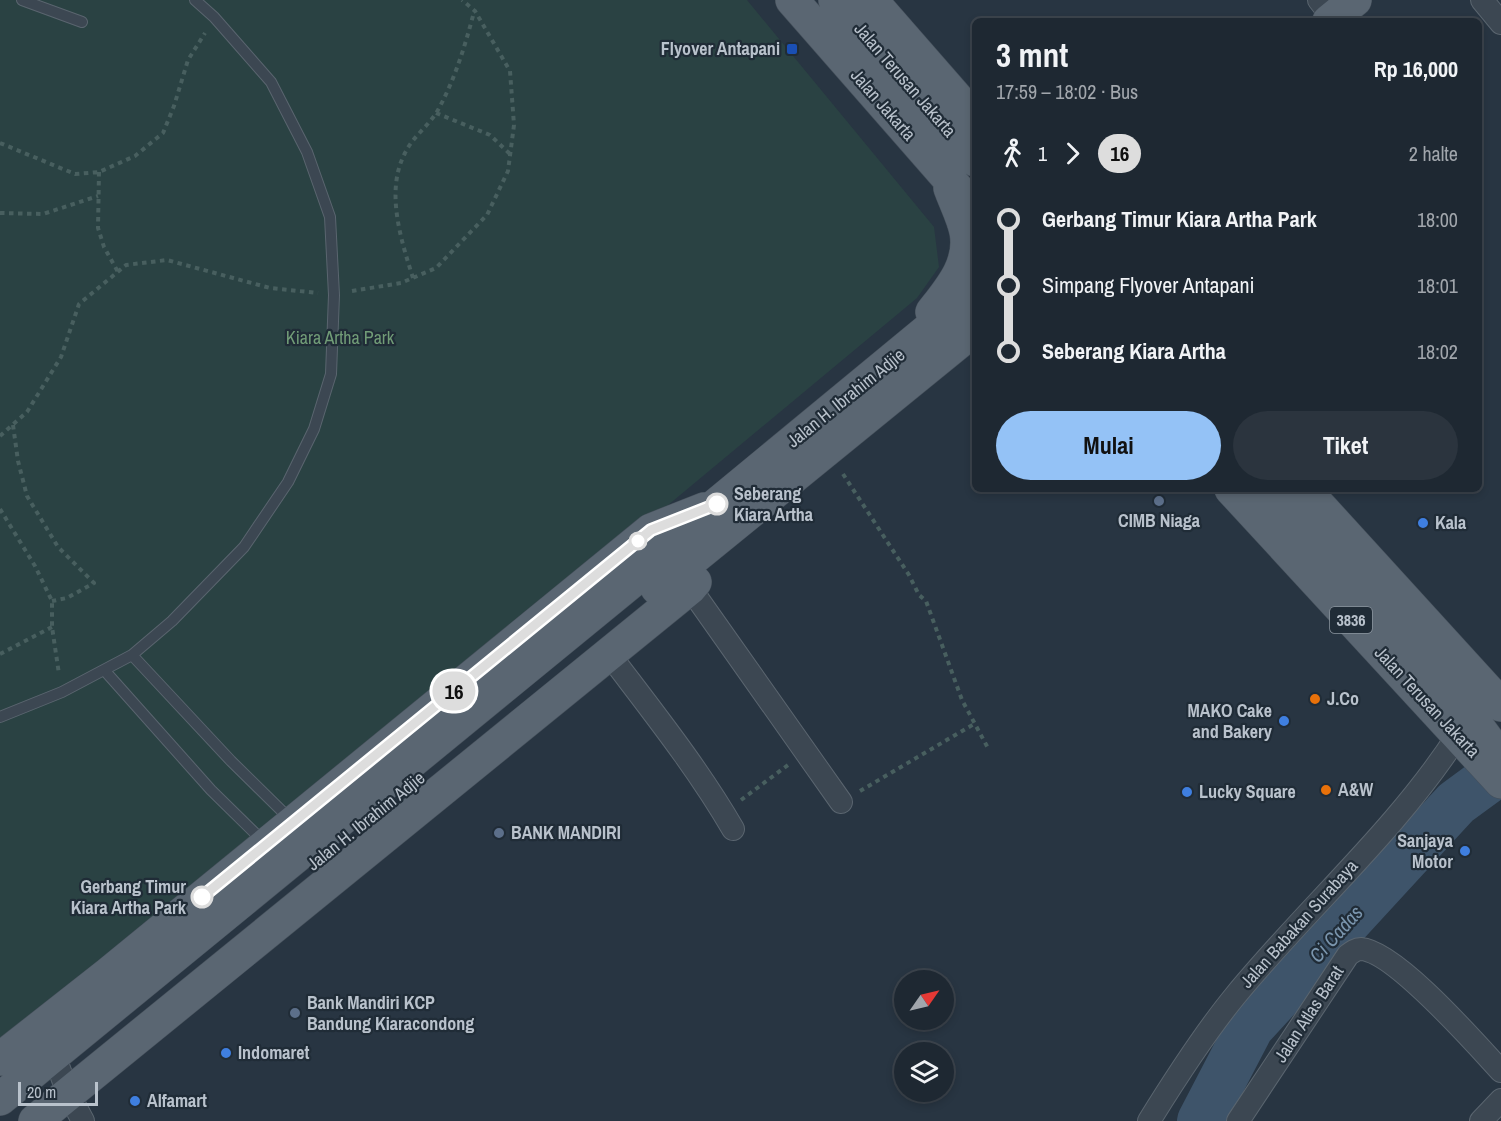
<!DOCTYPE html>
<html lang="id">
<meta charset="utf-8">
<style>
:root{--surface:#1e2832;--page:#2b343e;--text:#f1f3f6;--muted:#a1a6ac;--line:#3c444d;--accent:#94c2f6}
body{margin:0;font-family:"Archivo Narrow",sans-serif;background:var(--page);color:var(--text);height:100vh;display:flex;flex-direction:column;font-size:22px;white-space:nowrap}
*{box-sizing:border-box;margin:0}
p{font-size:20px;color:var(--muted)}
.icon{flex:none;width:33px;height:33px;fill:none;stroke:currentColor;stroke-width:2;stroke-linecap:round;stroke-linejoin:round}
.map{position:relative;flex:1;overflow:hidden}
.side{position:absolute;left:972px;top:18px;width:510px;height:474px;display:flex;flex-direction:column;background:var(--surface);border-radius:9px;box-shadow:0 3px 9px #0003,0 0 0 2px var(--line)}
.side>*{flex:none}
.badge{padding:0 12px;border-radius:20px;font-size:21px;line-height:39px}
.needle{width:39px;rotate:56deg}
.fabs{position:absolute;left:894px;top:970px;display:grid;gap:12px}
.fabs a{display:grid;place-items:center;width:60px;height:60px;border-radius:50%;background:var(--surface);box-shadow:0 3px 9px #0003,0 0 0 2px var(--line);font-size:30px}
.scale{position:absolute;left:18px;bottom:15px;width:80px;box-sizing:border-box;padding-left:6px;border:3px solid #b9c2cc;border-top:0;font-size:16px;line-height:21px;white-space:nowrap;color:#b9c2cc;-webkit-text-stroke:4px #202c37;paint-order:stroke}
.map>.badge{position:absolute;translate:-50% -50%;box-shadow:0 0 0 3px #fff}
.legs{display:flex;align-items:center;gap:9px;height:66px;padding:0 24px;font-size:20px}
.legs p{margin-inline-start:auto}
.summary{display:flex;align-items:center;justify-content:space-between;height:102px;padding:0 24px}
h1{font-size:33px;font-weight:700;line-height:45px}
.action{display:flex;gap:12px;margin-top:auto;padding:12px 24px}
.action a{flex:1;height:69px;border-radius:36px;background:var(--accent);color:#111;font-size:24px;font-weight:700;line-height:69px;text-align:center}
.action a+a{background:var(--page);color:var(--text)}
ul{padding:0 24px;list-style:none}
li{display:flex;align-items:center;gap:21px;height:66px;font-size:22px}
li i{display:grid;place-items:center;width:9px;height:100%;margin:0 8px;background:currentColor}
li i::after{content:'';width:15px;height:15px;margin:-8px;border:4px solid;border-radius:50%;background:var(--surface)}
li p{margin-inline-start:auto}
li:first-child i{background:linear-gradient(#0000 50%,currentColor 0)}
li:last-child i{background:linear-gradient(currentColor 50%,#0000 0)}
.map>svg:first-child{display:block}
.green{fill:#2a4243}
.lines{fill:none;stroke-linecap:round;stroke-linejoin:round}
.river{stroke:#3e546a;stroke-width:48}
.lane-casing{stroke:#5a656f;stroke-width:12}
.street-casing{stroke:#5a656f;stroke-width:24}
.primary-casing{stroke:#45505b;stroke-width:34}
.path{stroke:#485f5f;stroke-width:4;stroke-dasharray:4.5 4.5;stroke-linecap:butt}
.lane{stroke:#3c4752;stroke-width:10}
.street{stroke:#3c4752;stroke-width:22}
.primary{stroke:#5a6672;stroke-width:33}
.line-1-casing{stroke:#fff;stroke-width:14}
.line-1{stroke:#ddd;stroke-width:9}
.transit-dot{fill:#1a4fb4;stroke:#202c37;stroke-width:2}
.service-dot{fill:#5c6f8a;stroke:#202c37;stroke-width:2}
.stop-1-dot{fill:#fff;stroke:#ddd;stroke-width:3}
.shop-dot{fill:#3f7fe0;stroke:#202c37;stroke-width:2}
.food-dot{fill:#e8710a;stroke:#202c37;stroke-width:2}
.labels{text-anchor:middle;stroke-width:4.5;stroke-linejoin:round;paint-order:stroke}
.shield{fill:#202c37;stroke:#8b959f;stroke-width:1.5}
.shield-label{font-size:16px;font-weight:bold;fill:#b9c2cc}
.poi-label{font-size:18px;font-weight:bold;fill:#b9c2cc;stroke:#202c37;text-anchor:start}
.street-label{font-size:18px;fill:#b9c2cc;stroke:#202c37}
.park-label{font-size:18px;fill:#719c77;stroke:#202c37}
.stop-label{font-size:18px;font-weight:bold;fill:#b9c2cc;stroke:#202c37;text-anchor:start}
.water-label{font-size:20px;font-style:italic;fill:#7a95ad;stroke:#202c37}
</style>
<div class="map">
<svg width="1501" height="1121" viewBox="0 0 1501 1121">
<rect width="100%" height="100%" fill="#283542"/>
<path class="green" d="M0,0H747L934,227L939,267L917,298L352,768L0,1047Z"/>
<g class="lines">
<path class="river" d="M1201,1121L1250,1027L1456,803L1501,770"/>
<g class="lane-casing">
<path id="lane" d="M22,0L82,22
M132,655L231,761L290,819
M105,671L211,790L265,843
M0,717L62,692L132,655L172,621L244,547L288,482L314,429L331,374L334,295L330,217L307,152L271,82L214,17L195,0"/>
</g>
<g class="street-casing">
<path id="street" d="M1319,0L1333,18
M1482,0L1501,23
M690,588L841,802
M609,654C652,711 697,767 733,829
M54,1055L68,1093L83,1121
M1149,1121C1175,1079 1203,1035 1235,996C1307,908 1396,831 1458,735
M1238,1121L1348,955C1352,952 1356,949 1361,949C1395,951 1476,1044 1501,1071
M1481,1121L1501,1100"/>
</g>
<g class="primary-casing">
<path id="primary" d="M792,0L975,209
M835,0L975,160
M871,0L975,119
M1329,21L1355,0
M932,312C950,289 972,264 966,232C963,217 955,202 950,188
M1231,489L1501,782
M1269,489L1442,678L1492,746
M1304,489L1501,705
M657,588L975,329
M0,1059L108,974L651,530L704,509
M0,1099L669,551L717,504L975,291
M35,1121L690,588L695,582"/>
</g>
<path class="path" d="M436,113L490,135L510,154
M0,143L75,174L99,172L135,156L163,133L174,106L188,60L205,33
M99,172L98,228L104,247L118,272
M0,213L43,214L98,196
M413,278C401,240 385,191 405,153C413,136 429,126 438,110C455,79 465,46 474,12
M352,291L401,283L436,268L487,215L508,171L514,125L510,71L475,11L462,0
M13,425L18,461L27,496L58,547L94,583L67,598L52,601
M0,436L27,412L61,357L79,304L126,265L167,260L270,288L318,293
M843,474L909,575L919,595L926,601L962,700L989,750
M0,509L35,566L52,601V627L59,674
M0,654L52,627
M860,791L974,724
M741,800L788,765"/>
<use href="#lane" class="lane"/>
<use href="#street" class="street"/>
<use href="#primary" class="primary"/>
</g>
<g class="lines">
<g class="line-1-casing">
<path id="line-1" d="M202,897L651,530L717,504"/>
</g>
<use href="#line-1" class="line-1"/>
</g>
<rect class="transit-dot" x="786" y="43" width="12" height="12" rx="3"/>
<g class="service-dot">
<circle cx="1159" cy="501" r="6"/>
<circle cx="499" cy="833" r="6"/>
<circle cx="295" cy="1013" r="6"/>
</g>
<g class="stop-1-dot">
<circle cx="717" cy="504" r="10"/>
<circle cx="638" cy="541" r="8"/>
<circle cx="202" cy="897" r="10"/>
</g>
<g class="shop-dot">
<circle cx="1423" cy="523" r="6"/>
<circle cx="1284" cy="721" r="6"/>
<circle cx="1187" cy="792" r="6"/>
<circle cx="1465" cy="851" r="6"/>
<circle cx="226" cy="1053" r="6"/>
<circle cx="135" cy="1101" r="6"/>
</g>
<g class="food-dot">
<circle cx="1315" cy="699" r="6"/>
<circle cx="1326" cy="790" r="6"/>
</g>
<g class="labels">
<rect class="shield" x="1330" y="607" width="42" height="26" rx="4.5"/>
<g class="shield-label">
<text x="1351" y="626">3836</text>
</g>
<g class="poi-label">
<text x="780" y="55" text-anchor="end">Flyover Antapani</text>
<text x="1159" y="527" text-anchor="middle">CIMB Niaga</text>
<text x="1435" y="529">Kala</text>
<text x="1327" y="705">J.Co</text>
<text x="1272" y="717" text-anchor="end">MAKO Cake<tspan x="1272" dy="21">and Bakery</tspan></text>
<text x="1338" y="796">A&amp;W</text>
<text x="1199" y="798">Lucky Square</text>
<text x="511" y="839">BANK MANDIRI</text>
<text x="1453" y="847" text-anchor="end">Sanjaya<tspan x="1453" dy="21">Motor</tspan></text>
<text x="307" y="1009">Bank Mandiri KCP<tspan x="307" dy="21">Bandung Kiaracondong</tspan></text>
<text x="238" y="1059">Indomaret</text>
<text x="147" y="1107">Alfamart</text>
</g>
<g class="street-label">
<text transform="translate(905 80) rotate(49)" y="6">Jalan Terusan Jakarta</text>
<text transform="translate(883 105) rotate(49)" y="6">Jalan Jakarta</text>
<text transform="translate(846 398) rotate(-39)" y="6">Jalan H. Ibrahim Adjie</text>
<text transform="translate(1427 702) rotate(47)" y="6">Jalan Terusan Jakarta</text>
<text transform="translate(366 821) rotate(-39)" y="6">Jalan H. Ibrahim Adjie</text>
<text transform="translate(1299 924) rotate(-48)" y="6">Jalan Babakan Surabaya</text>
<text transform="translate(1309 1014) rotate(-57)" y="6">Jalan Atlas Barat</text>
</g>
<g class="park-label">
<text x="340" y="344">Kiara Artha Park</text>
</g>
<g class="stop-label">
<text x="734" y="500">Seberang<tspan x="734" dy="21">Kiara Artha</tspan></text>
<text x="186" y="893" text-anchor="end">Gerbang Timur<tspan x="186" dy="21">Kiara Artha Park</tspan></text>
</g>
<g class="water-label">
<text transform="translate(1336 934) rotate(-48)" y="7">Ci Cadas</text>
</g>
</g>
</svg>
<div class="fabs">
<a><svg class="needle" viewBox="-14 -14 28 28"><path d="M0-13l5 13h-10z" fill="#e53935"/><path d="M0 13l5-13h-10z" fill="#a1a6ac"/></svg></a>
<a><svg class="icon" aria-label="layers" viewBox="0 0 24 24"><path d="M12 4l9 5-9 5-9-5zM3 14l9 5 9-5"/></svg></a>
</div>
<div class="scale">20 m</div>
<b class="badge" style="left:454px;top:691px;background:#ddd;color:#111">16</b>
<section class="side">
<div class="summary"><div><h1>3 mnt</h1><p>17:59 – 18:02 · Bus</p></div><b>Rp 16,000</b></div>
<div class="legs"><svg class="icon" aria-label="walk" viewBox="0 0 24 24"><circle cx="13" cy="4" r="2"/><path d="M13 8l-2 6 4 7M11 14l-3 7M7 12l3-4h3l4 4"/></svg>1<svg class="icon" aria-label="forward" viewBox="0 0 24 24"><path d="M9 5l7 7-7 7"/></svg><b class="badge" style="background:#ddd;color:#111">16</b><p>2 halte</p></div>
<ul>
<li><i style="color:#ddd"></i><b>Gerbang Timur Kiara Artha Park</b><p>18:00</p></li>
<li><i style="color:#ddd"></i><span>Simpang Flyover Antapani</span><p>18:01</p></li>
<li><i style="color:#ddd"></i><b>Seberang Kiara Artha</b><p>18:02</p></li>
</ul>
<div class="action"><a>Mulai</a><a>Tiket</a></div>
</section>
</div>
